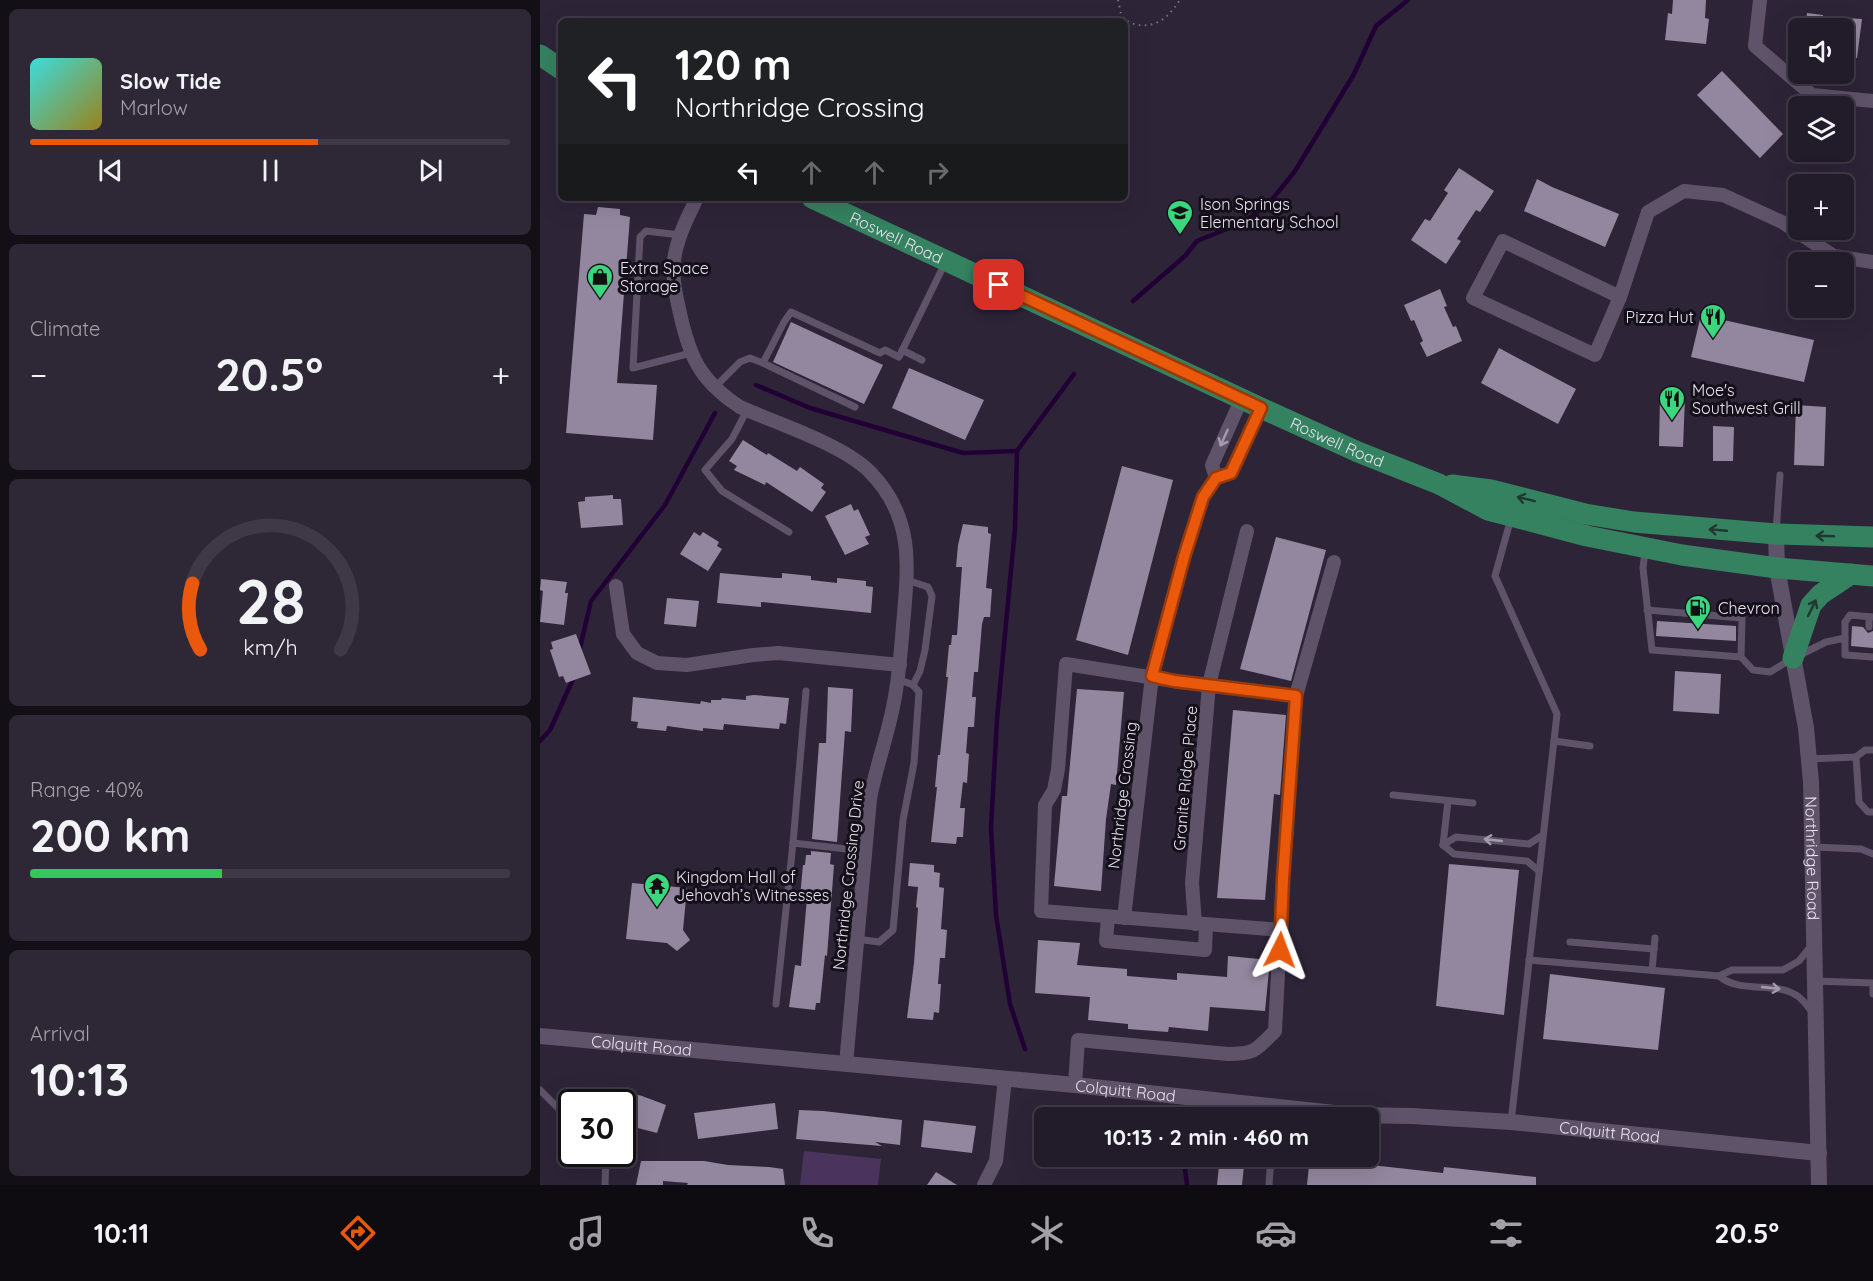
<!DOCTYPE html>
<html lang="en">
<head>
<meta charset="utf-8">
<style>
	body { margin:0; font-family:Quicksand,sans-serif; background:#2e2836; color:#f1f3f6; height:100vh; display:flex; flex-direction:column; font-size:22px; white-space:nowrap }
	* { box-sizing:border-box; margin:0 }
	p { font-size:20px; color:#a2a1a8 }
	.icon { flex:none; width:33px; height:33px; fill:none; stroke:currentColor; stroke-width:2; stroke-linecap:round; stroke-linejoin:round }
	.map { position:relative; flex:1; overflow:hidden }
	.panel { display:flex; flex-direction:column; gap:9px; padding:9px; background:#130f17; width:540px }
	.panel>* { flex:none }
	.hud { position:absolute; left:18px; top:18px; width:570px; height:183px; border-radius:9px; box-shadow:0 6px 24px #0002,0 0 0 2px #3f3947; background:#202124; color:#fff; overflow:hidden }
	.tools { position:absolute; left:1248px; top:18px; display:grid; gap:12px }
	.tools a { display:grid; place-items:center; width:66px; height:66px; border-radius:9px; background:#221b2a; box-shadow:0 6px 24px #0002,0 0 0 2px #3f3947; font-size:30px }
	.speed { position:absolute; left:18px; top:1089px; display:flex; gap:12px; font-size:30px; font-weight:700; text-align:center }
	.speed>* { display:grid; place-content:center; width:78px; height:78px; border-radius:50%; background:#221b2a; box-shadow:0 6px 24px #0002,0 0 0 2px #3f3947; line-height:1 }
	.speed .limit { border:3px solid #111; border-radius:9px; background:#fff; color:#111 }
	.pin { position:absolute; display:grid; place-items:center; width:51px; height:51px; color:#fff; margin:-26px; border-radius:12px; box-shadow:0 3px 9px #0006 }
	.me { position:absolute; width:66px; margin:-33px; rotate:3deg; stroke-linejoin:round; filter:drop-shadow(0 0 4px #0008) }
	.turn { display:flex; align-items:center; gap:21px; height:126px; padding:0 18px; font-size:27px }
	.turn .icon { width:78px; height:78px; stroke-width:2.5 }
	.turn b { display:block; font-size:42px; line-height:51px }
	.lanes { display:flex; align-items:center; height:57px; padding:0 18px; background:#0003; justify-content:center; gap:30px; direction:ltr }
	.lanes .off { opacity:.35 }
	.big { font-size:45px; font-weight:800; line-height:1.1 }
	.panel .tile { flex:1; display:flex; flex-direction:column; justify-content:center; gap:9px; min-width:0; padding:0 21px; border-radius:9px; background:#2e2836 }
	.panel .dial { align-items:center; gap:0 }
	.dial svg { height:156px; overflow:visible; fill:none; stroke:#3f3947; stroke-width:7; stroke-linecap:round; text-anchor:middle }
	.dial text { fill:#f1f3f6; stroke:none }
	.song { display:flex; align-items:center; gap:18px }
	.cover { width:72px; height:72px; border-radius:9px; background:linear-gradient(135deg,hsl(180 70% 55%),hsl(50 70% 35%)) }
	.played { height:6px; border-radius:3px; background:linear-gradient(90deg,#ea580c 60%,#3f3947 60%) }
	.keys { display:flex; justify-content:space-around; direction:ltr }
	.heat { display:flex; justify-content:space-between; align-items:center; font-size:33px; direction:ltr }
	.charge { height:9px; border-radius:4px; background:linear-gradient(90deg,#34c759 40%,#3f3947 0) }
	.trip { position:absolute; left:494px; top:1107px; width:345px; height:60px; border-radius:9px; background:#221b2a; box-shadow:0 6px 24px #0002,0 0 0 2px #3f3947; font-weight:800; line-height:60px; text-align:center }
	.dock { display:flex; height:96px; justify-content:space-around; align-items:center; background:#0e0b11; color:#a2a1a8 }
	.dock .icon { width:42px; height:42px }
	.dock .selected { color:#ea580c }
	.dock b { font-size:27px; color:#f1f3f6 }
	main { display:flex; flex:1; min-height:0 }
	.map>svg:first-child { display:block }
	.grass { fill:#4a335d }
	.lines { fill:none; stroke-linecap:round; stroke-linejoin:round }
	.stream { stroke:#200035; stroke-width:4.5 }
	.building { fill:#93879f }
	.path { stroke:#7b7284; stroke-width:2; stroke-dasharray:1.5 4.5; stroke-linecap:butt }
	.service { stroke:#5f536a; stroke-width:7 }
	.minor { stroke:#5f536a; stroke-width:14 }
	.tertiary { stroke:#5f536a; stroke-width:16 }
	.primary { stroke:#348260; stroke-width:21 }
	.oneway { stroke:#a49aad }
	.oneway2 { stroke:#1f3832 }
	.route-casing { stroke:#983908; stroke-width:15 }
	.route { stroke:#ea580c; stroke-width:10 }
	.labels { text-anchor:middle; stroke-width:6; stroke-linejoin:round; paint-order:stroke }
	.poi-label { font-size:16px; fill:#e8e2f0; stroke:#141019; text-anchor:start }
	.street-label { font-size:16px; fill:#e8e2f0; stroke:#141019 }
</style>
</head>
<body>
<main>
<section class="panel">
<div class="tile">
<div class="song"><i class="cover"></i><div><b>Slow Tide</b><p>Marlow</p></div></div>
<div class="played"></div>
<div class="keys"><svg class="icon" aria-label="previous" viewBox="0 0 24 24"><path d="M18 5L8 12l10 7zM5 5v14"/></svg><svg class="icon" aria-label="pause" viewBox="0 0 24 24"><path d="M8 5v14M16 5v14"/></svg><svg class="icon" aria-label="next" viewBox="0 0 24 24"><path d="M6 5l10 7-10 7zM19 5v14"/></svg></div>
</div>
<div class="tile"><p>Climate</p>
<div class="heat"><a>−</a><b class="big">20.5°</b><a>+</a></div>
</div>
<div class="tile dial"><svg viewBox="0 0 100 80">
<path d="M14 69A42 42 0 1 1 86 69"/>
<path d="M14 69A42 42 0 0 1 10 35" stroke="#ea580c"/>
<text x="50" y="56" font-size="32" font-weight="700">28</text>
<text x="50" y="72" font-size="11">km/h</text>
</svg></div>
<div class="tile"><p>Range · 40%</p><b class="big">200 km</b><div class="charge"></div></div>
<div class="tile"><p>Arrival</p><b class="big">10:13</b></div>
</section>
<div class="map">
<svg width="1333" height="1185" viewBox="0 0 1333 1185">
	<rect width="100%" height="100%" fill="#2e2438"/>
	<polygon class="grass" points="264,1151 341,1159 338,1185 260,1185"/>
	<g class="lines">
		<g class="stream">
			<polyline points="593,301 645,256 657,241 704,222 730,202 755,171 785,122 814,74 836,26 868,0"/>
			<polyline points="216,385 270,408 423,453 477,451"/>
			<polyline points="39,652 51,601 125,505 175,413"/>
			<polyline points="0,741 10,730 34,677"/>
			<polyline points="485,1049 470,1004 456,915 451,828 457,719 475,528 477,451 534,374"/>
			<polyline points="640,1156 645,1169 647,1185"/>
		</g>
	</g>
	<g class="building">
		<polygon points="1133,0 1166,0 1165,18 1169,19 1166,44 1125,40 1128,13 1132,14"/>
		<polygon points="1267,13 1283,15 1281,28 1265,28"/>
		<polygon points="1306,18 1322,19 1317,58 1304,57 1304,21"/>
		<polygon points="1182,71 1243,134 1220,158 1157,95"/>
		<polygon points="919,168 954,191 940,212 936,210 917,239 921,241 906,264 871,240 885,219 890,221 908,193 904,190"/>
		<polygon points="997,179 1012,187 1079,214 1065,247 984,211"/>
		<polygon points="58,207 80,209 80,215 90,217 77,383 117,385 113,440 26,433 44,214 56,215"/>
		<polygon points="900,289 907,306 904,307 913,327 916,326 922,341 887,357 880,343 883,341 874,320 871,321 864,305"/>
		<polygon points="1161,315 1274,340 1264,382 1151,357"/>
		<polygon points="251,322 343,365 324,404 233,362"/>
		<polygon points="959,348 1036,389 1018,424 941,383"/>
		<polygon points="369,368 444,400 425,440 352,408"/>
		<polygon points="1120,398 1145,398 1143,447 1119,446"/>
		<polygon points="1256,405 1286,407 1284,466 1254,465"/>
		<polygon points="1173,426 1194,427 1193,461 1173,461"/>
		<polygon points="203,440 227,455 228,453 257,471 260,467 284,484 281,488 286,492 272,512 226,482 225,485 194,470 197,466 189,461"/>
		<polygon points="582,466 633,480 588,655 536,640"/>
		<polygon points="73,495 73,499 81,499 83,525 41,528 38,502 45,501 45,497"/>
		<polygon points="311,504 314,511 318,509 330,535 325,537 329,544 305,555 285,516"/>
		<polygon points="423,524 448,527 448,533 451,534 446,588 452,589 450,617 444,617 442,624 438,672 434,672 432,697 436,697 434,727 428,727 426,753 429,754 427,783 423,782 420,808 425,808 423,837 417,837 416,844 391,842 397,787 395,787 398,755 400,755 408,677 406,677 409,645 411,645 412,635 417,635 422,567 416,567 418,545"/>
		<polygon points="154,532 160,536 163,532 179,542 177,546 182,549 168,571 140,554"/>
		<polygon points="736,537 786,550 751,681 700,669"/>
		<polygon points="180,573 235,578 242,578 242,573 271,576 271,580 297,583 297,578 326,581 326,586 333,587 331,613 221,602 221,607 177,603"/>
		<polygon points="1,579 27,582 25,593 28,593 24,625 0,622 3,591 0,590"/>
		<polygon points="127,598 159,601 156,627 124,624"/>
		<polygon points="1117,621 1196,626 1196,641 1116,636"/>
		<polygon points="1312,626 1323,627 1328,633 1333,631 1333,648 1311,646"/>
		<polygon points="36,634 51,674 26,683 23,676 19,677 10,650 13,649 11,642"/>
		<polygon points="1135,671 1181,674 1179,714 1133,711"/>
		<polygon points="288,687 313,689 311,732 305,731 297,842 272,839 279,743 286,743"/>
		<polygon points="537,689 584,692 576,785 571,784 566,819 561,891 514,886 522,796 527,796"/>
		<polygon points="214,695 249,698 246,724 240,723 239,729 184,724 183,730 163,728 163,731 127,726 126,731 97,728 98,722 91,721 93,697 160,704 161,701 171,703 171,700 181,700 182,698 206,700 206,696"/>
		<polygon points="693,710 746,715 740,795 734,794 725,900 677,898"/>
		<polygon points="271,851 291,853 290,864 294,865 287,956 285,955 280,1003 276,1003 275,1010 249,1007 255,965 261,966 267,898 260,897 263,865 265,865 266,855 271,855"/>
		<polygon points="370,863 394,865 394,872 400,873 399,887 404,888 401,929 407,930 405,958 400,958 398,984 401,984 399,1013 394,1012 393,1020 367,1018 374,963 378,908 376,907 378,887 368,886"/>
		<polygon points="909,864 979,870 964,1015 896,1006"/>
		<polygon points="92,883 147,888 143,930 150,940 137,951 127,943 86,939"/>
		<polygon points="498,940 540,943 537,965 587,969 587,976 637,980 637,973 687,977 688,956 730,960 725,1011 670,1007 668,1031 629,1027 628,1032 588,1029 588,1024 548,1020 550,997 495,993"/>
		<polygon points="1010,974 1125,988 1118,1050 1003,1039"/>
		<polygon points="76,1089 102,1096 126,1105 117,1133 82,1124 82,1102 71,1102"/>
		<polygon points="235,1103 238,1129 158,1139 154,1113"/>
		<polygon points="259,1110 283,1111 362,1120 360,1145 335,1142 342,1146 256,1139"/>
		<polygon points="384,1120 436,1126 432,1153 381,1147"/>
		<polygon points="680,1156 705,1156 702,1185 677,1185"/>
		<polygon points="770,1156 822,1161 822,1164 903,1173 904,1167 996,1177 996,1185 767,1185"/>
		<polygon points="101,1161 164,1161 188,1165 229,1167 243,1169 245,1185 147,1185 148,1183 123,1181 123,1185 96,1185"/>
		<polygon points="396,1172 417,1185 387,1185"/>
	</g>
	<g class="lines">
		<path class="path" d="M578,0C579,4 580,10 581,14C588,27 609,28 620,21C629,16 634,8 640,0"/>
		<g class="service">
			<polyline points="140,235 106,231 100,237 93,368 151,353"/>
			<polyline points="362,350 382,360"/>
			<polyline points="175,387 200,362 210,358 223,363"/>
			<polyline points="315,407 223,363 244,322 251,312 340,353 345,350 359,357 405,263"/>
			<polyline points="207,410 192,439 165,470 182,491 249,532"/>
			<polyline points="971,518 955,576 1017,714 971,1122"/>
			<polyline points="1236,532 1240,475"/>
			<polyline points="1105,551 1103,568 1112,650 1201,657 1213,670 1230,672 1250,660"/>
			<polyline points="367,580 388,587 392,596 385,650 380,671 373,685"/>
			<polyline points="1107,610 1202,618 1201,657"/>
			<polyline points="1329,627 1329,617"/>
			<polyline points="1305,638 1305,655 1333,657"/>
			<polyline points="1260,655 1286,642 1305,638 1305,622 1310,615 1333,617"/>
			<polyline points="266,691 253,843 325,851"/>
			<polyline points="1014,741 1050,746"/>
			<polyline points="1333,750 1325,750 1316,757 1319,802 1328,812 1333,812"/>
			<polyline points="1269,759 1316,757"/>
			<polyline points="853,795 933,803"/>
			<polyline points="903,845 916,837 989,844 1003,835"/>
			<polyline points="903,845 914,854 987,861 999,871"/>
			<polyline points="903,845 908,801"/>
			<polyline points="1273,847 1321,849 1333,854"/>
			<polyline points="317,939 339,942 353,930 363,820 374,763 379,692 373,685 358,679"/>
			<polyline points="1030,942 1114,949"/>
			<polyline points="989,960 1179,976 1192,970 1243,970 1259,961 1271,946"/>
			<polyline points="1112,970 1115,938"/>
			<path d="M1179,976C1200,994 1233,981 1256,995C1263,999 1268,1007 1273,1013"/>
			<polyline points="1275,981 1333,983 1333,994"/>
			<polyline points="236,1004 253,843"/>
			<polyline points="0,1090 32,1122"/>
			<polyline points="63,1154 66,1156 65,1185"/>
			<polyline points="729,1185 731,1156"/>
		</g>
		<g class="minor">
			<polyline points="1220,0 1215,46 1272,95 1333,101"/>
			<path d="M157,198C148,216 139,234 135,254C131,272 135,291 139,309C149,356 159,380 200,407C238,424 302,444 330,472C375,518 368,567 363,625C361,651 359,677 354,702C348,735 336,766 330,799L306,1064"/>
			<polyline points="1080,297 963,241 933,298 1055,355 1080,297 1108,212 1144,191 1183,195 1242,222 1294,256 1333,262"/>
			<polyline points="676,478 672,465 702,398"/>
			<polyline points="76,586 83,634 97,653 117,663 147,665 213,655 238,653 360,665"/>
			<polyline points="756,696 794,562"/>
			<polyline points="568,917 566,941 665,950 666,925"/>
			<polyline points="584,918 612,676 644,557 663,497 676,478 691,473 721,408"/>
			<polyline points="655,924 652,883 669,685 707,531"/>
			<path d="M535,1085L538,1040L688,1054C715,1054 716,1050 735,1031L743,879L756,696L634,681L526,664L518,769L514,790L505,805L501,911L741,930"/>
			<polyline points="444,1185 456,1161 465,1079"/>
		</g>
		<g class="tertiary">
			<path id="s1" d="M1236,534L1237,568L1266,728L1271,782L1279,1185"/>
			<path id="s2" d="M0,1036L535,1085L813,1115L872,1116L971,1122L1279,1153"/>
		</g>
		<g class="primary">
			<polyline points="0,55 21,69"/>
			<path id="s3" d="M272,198L721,408L818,452L899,484L948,510L1047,536L1142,555L1237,568L1333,576"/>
			<polyline points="912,485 951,490 1045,514 1094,522 1236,534 1333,537"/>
			<polyline points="1253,658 1271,605 1281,594 1311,574"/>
		</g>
	</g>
	<defs><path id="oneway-shaft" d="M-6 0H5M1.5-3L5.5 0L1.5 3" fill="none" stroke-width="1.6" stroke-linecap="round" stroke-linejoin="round" transform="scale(1.5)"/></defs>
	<g class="oneway">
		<use href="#oneway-shaft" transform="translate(684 438) rotate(114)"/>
		<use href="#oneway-shaft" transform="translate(953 840) rotate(-174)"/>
		<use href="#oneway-shaft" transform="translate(1231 988) rotate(6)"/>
	</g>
	<g class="oneway2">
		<use href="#oneway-shaft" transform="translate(986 499) rotate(-166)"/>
		<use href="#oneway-shaft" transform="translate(1178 530) rotate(-175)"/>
		<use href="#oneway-shaft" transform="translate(1285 536) rotate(-178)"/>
		<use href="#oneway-shaft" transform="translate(1272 608) rotate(-64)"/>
	</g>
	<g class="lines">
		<defs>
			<polyline id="route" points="459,285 721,408 691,473 676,478 663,497 644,557 612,676 634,681 756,696 743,879 740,950"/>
		</defs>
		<use href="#route" class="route-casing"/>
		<use href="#route" class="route"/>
	</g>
	<defs>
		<symbol id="school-pin" viewBox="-11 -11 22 30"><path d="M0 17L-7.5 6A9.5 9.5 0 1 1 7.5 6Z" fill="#3ad77f" stroke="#141019"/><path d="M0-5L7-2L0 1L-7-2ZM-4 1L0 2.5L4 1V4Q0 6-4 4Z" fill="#111"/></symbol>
		<symbol id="shop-pin" viewBox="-11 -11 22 30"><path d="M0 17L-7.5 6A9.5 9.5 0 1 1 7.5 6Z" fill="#3ad77f" stroke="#141019"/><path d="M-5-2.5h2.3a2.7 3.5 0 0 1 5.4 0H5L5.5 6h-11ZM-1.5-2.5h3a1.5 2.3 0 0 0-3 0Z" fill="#111"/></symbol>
		<symbol id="restaurant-pin" viewBox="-11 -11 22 30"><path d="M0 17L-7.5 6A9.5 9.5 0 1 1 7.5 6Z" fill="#3ad77f" stroke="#141019"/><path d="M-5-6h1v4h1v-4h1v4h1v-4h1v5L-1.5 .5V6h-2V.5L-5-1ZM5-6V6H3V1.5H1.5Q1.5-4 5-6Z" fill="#111"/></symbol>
		<symbol id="fuel-pin" viewBox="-11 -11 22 30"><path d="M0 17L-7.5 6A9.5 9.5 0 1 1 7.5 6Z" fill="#3ad77f" stroke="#141019"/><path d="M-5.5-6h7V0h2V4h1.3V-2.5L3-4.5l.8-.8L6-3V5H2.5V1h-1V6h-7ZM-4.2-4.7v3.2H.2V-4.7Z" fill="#111"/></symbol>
		<symbol id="temple-pin" viewBox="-11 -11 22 30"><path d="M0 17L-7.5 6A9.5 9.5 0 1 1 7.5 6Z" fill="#3ad77f" stroke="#141019"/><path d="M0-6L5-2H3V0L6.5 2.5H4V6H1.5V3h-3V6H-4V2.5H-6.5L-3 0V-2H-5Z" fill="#111"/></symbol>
	</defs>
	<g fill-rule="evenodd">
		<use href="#school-pin" x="625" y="198" width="30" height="40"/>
		<use href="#shop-pin" x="45" y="262" width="30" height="40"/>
		<use href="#restaurant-pin" x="1158" y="302" width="30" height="40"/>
		<use href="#restaurant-pin" x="1117" y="384" width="30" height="40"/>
		<use href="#fuel-pin" x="1143" y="593" width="30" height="40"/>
		<use href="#temple-pin" x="102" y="871" width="30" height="40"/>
	</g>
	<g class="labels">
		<g class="poi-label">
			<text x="660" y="210">Ison Springs<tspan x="660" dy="18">Elementary School</tspan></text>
			<text x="80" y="274">Extra Space<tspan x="80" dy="18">Storage</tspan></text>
			<text x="1154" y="323" text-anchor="end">Pizza Hut</text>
			<text x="1152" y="396">Moe's<tspan x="1152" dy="18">Southwest Grill</tspan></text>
			<text x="1178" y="614">Chevron</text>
			<text x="136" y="883">Kingdom Hall of<tspan x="136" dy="18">Jehovah’s Witnesses</tspan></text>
		</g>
		<g class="street-label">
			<text dy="6" stroke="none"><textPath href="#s3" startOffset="93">Roswell Road</textPath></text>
			<text dy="6" stroke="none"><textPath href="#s3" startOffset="579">Roswell Road</textPath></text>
			<text transform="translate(645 778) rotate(-85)" y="6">Granite Ridge Place</text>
			<text transform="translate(582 795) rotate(-83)" y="6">Northridge Crossing</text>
			<text dy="6" stroke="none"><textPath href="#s1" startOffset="327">Northridge Road</textPath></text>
			<text transform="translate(308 875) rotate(-84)" y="6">Northridge Crossing Drive</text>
			<text dy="6" stroke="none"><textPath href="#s2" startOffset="102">Colquitt Road</textPath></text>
			<text dy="6" stroke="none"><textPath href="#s2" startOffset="588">Colquitt Road</textPath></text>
			<text dy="6" stroke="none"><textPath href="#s2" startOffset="1074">Colquitt Road</textPath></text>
		</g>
	</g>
</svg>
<div class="tools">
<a><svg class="icon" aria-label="sound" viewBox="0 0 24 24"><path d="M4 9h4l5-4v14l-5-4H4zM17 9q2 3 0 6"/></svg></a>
<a><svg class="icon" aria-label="layers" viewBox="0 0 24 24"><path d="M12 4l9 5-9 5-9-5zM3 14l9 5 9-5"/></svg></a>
<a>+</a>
<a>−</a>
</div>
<div class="speed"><div class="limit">30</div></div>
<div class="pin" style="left:459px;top:285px;background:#d93025"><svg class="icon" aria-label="arrive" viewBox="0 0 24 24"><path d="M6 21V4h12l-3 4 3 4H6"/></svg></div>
<svg class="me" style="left:740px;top:950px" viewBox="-20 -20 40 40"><path d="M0-17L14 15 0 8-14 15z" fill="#ea580c" stroke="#fff" stroke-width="4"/></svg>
<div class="trip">10:13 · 2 min · 460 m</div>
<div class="hud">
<div class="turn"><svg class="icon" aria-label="left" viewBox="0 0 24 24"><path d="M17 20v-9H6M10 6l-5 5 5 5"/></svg><div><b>120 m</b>Northridge Crossing</div></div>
<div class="lanes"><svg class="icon" aria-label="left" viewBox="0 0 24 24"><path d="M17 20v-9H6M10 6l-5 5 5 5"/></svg><svg class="icon off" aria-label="ahead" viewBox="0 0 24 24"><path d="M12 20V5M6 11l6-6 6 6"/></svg><svg class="icon off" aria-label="ahead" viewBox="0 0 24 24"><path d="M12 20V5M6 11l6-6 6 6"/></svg><svg class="icon off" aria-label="right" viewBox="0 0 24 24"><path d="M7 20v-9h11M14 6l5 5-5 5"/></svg></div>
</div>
</div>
</main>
<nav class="dock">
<b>10:11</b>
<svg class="icon selected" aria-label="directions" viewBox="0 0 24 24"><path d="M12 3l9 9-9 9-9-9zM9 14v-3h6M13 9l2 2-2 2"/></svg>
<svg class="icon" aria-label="music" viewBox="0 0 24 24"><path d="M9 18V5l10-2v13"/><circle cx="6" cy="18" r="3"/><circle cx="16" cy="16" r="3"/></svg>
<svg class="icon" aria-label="phone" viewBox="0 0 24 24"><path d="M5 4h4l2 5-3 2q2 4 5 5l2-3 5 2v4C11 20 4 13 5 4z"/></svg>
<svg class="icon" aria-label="climate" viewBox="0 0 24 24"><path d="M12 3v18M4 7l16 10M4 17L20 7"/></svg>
<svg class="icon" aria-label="car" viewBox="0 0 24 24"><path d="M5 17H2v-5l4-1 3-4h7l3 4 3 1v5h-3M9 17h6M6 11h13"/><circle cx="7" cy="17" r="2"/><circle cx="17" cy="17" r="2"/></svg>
<svg class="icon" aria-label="filters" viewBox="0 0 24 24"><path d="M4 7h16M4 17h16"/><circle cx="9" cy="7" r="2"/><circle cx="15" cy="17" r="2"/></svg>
<b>20.5°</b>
</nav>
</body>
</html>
